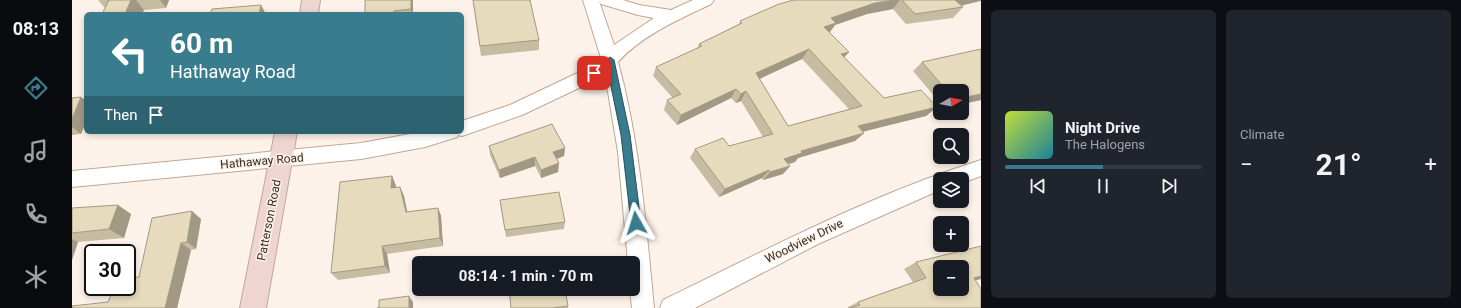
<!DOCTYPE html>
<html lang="en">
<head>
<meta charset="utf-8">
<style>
	body { margin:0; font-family:Roboto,sans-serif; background:#20242c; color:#f1f3f6; height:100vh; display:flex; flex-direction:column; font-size:15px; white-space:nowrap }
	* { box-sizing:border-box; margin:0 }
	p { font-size:13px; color:#9ea1a6 }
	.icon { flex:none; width:22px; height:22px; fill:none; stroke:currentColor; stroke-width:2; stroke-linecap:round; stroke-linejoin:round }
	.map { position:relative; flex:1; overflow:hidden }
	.drawer { display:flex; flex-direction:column; gap:10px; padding:10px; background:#0d0f14; width:480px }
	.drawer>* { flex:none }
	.hud { position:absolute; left:12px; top:12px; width:380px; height:122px; border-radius:6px; box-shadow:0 2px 6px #0003; background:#397c8d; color:#fff; overflow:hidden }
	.needle { width:26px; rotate:80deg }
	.fabs { position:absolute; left:861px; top:84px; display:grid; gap:8px }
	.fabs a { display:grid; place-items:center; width:36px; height:36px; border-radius:6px; background:#171b24; box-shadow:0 2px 6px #0003; font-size:20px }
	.speed { position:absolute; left:12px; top:244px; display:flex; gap:8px; font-size:20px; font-weight:700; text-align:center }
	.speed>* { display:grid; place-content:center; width:52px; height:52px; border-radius:50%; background:#171b24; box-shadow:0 2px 6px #0003; line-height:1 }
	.speed .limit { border:2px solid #111; border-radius:6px; background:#fff; color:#111 }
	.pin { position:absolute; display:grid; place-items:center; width:34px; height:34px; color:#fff; margin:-17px; border-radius:8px; box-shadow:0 2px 6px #0006 }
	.me { position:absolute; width:44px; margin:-22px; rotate:354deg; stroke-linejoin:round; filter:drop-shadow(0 0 3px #0008) }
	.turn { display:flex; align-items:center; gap:14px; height:84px; padding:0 20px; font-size:18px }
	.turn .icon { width:52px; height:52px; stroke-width:2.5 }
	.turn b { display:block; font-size:28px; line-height:34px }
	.then { display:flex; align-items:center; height:38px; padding:0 20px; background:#0003; gap:8px; font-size:15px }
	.big { font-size:30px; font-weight:700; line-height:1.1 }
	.drawer .widget { flex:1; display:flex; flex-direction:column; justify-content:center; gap:6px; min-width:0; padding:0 14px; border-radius:6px; background:#20242c }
	.song { display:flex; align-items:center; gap:12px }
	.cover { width:48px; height:48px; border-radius:6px; background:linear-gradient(135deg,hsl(70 70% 55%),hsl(190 70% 35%)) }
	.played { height:4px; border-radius:2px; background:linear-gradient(90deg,#397c8d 50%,#363941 50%) }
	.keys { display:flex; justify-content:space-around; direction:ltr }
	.heat { display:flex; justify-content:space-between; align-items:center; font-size:22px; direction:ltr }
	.drawer .tiles { flex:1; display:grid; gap:10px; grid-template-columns:repeat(2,1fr) }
	.trip { position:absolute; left:340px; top:256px; width:228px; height:40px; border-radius:6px; background:#171b24; box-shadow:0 2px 6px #0003; font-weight:700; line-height:40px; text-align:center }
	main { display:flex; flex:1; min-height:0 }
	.dock { display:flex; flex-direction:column; width:72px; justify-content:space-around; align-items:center; background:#090b0e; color:#9ea1a6 }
	.dock .icon { width:28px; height:28px }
	.dock .active { color:#397c8d }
	.dock b { font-size:18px; color:#f1f3f6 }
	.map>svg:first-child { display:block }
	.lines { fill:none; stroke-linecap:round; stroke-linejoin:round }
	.minor-casing { stroke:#c2a792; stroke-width:2 }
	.secondary-casing { stroke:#c2a792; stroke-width:2 }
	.minor { fill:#fff; fill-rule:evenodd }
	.secondary { fill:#eed5d1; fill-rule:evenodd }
	.wall { fill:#c6bca2; fill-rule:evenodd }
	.shaded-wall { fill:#a19984 }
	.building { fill:#e6dbbc; stroke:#a19984; fill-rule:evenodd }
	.route { fill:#397c8d; stroke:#25515c }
	.labels { text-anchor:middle; stroke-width:3; stroke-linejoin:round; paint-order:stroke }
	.street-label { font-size:12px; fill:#362c23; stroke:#fdf2e9 }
</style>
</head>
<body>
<main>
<nav class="dock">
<b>08:13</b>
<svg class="icon active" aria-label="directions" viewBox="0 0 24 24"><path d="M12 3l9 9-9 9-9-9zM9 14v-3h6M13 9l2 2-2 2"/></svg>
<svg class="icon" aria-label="music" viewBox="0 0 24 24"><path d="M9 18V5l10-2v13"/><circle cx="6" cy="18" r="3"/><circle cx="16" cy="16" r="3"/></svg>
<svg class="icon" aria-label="phone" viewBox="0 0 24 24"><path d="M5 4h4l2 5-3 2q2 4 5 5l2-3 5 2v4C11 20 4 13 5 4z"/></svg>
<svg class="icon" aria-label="climate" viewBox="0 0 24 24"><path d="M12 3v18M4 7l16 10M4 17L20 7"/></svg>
</nav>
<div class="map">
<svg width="909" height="308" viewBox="0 0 909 308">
	<rect width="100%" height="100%" fill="#fdf2e9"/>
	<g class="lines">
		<defs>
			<g id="minor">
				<path d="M511,0H551L567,5L599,10L621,0H642L639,4C608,19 570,35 546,62C568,142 574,226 582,308H560L558,289H561V263H556L546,152L533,74L528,78L450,115L390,136L386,135L385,137L353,147L289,159L0,187V171L289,143L349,132H390V121L438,105L516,68L529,58ZM527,1L529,4L566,15L582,18L542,45Z"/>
				<path d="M909,160V176L890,183V179H868V190L746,244L623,308H588L591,300C696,249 798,195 909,160Z"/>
			</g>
			<g id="secondary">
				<polygon points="230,0 248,0 246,14 228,14"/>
				<polygon points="203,132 225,132 194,308 168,308"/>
			</g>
		</defs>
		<use href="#minor" class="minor-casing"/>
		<use href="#secondary" class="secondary-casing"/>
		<use href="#minor" class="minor"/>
		<use href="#secondary" class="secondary"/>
	</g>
	<g class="wall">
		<polygon points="26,0 97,0 94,8 72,10 33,8"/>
		<polygon points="341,0 341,14 293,14"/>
		<polygon points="401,0 467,40 467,50 409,56"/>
		<path d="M722,0H909L889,6L891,7L881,18L834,24L821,9L795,14L763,25L758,32L772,57L812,98L865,107L854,116L791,131L792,133L783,141L726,158L723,162L716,164L718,166L711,174L691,180L690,178L647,197L618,158L623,149L657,146L691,137L669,101L664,103L659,98L605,125L592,110L595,100L601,98L581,76L584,67L625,48L627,44L667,24L668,21ZM730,59L777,109L716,126L687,79Z"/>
		<polygon points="850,62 909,100 890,104 890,91 868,91 868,103 841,71"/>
		<polygon points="9,97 14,101 14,121 9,134 0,135 0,98"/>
		<polygon points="417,146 493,148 492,156 485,159 487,163 486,172 469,178 463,166 428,178 418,155"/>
		<polygon points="320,176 324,186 324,188 328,187 332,196 335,212 366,208 369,216 371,246 315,254 318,273 266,280 259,273"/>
		<polygon points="428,200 493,222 492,229 434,237"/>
		<polygon points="0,208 59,214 52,238 6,242 0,260"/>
		<polygon points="129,219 124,249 119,250 105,308 0,308 36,302 55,293 67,277"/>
		<polygon points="844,262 903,280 909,308 776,308 776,307 786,302 841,282 832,269"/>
		<polygon points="496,306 496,308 439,308"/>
	</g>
	<g class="shaded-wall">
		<polygon points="59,0 64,0 72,10 70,14 53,14"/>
		<polygon points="88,0 97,0 94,8"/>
		<polygon points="339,0 341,0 341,14 340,14 339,9"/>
		<polygon points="823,0 828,0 821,9 795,14 763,25 757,33 746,37 759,18 803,3"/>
		<polygon points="882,0 909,0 909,1 873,9"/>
		<polygon points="189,5 194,14 187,14"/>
		<polygon points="737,49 730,59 679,83 684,73"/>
		<polygon points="777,52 769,61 769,54"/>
		<polygon points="664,89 659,98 605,125 609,115"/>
		<polygon points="674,91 669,101 664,103 669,94"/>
		<polygon points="909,94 909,100 890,104 890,98"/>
		<polygon points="9,97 14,101 14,121 9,134 0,127 0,119"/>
		<polygon points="865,107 854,116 778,135 786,126"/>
		<polygon points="792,133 783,141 726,158 723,162 706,167 712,159 729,151"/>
		<polygon points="493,148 492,156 481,160 481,152"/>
		<polygon points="463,157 463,166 428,178 427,170"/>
		<polygon points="487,163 486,172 469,178 469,170"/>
		<polygon points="718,166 711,174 691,180 698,172"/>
		<polygon points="697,170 690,178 647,197 653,189"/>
		<polygon points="320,176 324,186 323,197 319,188"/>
		<polygon points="328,187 332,196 337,220 334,212"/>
		<polygon points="46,205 59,214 52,238 37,229"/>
		<polygon points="366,208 369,216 371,246 368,238"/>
		<polygon points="120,211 129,219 124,249 115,242"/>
		<polygon points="0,239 6,242 0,260"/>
		<polygon points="109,243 119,250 105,308 93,308"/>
		<polygon points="310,246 315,254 318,273 313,266"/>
		<polygon points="909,276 909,279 890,284 902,278"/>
		<polygon points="337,296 341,302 341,308 337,308"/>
	</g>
	<g class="building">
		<polygon points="37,0 59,0 53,14 30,14"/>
		<polygon points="293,0 339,0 339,9 322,11 322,14 293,14"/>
		<polygon points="401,0 458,0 467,40 408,46"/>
		<path d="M722,0H823L803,3L759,18L764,23L752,27L777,52L769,54L812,98L849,90L865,107L786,126L792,133L729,151L730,153L712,159L718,166L698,172L697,170L653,189L623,149L651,138L657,146L701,134L674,91L669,94L664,89L609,115L595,100L609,94L584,67L630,46L627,44L670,23L668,21L707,4ZM737,49L790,106L716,126L684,73Z"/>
		<polygon points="830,0 883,0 891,7 843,14"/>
		<polygon points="189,5 187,14 138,14 140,9"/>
		<polygon points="909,49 909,94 890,98 890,91 875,91 850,62"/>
		<polygon points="9,97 0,119 0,98"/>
		<polygon points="480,124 493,148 481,152 487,163 469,170 463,157 427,170 417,146"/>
		<polygon points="320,176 319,188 328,187 334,212 366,208 368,238 310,246 313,266 259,273 268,182"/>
		<polygon points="487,192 493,222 433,230 428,200"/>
		<polygon points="46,205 37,229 0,233 0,208"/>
		<polygon points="120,211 115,242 109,243 93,308 0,308 0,306 36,302 39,295 55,293 59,278 67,277 80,218"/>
		<path d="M909,246V276L902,278L909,289V308H778L788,305L786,302L854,278L844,262ZM868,267H890V289H868Z"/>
		<polygon points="478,259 479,263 448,263"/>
		<polygon points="437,289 493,289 496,306 480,308 439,308"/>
		<polygon points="337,296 337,308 305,308 307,308 307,300"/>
	</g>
	<polygon class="route" points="538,57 542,60 558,135 569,223 567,226 564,227 560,226 559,223 549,135 535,67 525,75 519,75 518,73"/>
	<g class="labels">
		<g class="street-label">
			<text transform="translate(190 161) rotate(-5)" y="4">Hathaway Road</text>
			<text transform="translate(197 220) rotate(-79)" y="4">Patterson Road</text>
			<text transform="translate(732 241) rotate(-26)" y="4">Woodview Drive</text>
		</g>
	</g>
</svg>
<div class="fabs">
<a><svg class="needle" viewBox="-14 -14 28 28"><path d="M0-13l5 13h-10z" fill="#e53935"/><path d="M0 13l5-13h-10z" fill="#9ea1a6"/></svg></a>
<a><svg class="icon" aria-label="search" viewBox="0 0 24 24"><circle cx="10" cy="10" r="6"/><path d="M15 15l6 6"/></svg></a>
<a><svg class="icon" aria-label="layers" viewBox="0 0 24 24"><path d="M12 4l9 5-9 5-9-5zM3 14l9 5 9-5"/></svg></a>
<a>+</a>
<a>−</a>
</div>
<div class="speed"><div class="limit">30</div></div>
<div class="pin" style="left:522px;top:73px;background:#d93025"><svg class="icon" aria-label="arrive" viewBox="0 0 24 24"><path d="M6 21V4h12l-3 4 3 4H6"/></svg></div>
<svg class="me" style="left:564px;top:223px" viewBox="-20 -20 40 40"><path d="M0-17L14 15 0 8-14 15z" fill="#397c8d" stroke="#fff" stroke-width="4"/></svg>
<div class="trip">08:14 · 1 min · 70 m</div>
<div class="hud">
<div class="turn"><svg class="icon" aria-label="left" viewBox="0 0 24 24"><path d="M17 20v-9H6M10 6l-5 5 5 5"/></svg><div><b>60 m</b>Hathaway Road</div></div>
<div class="then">Then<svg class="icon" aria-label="arrive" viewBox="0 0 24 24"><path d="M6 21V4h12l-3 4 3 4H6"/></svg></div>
</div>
</div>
<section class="drawer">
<div class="tiles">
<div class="widget">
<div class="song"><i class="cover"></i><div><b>Night Drive</b><p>The Halogens</p></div></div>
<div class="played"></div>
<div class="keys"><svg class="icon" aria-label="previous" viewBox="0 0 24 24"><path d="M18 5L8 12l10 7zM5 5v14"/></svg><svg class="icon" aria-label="pause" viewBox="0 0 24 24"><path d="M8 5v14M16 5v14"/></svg><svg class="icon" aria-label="next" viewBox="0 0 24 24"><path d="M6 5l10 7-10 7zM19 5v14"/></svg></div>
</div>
<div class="widget"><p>Climate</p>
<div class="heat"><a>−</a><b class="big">21°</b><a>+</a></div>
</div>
</div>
</section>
</main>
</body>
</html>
